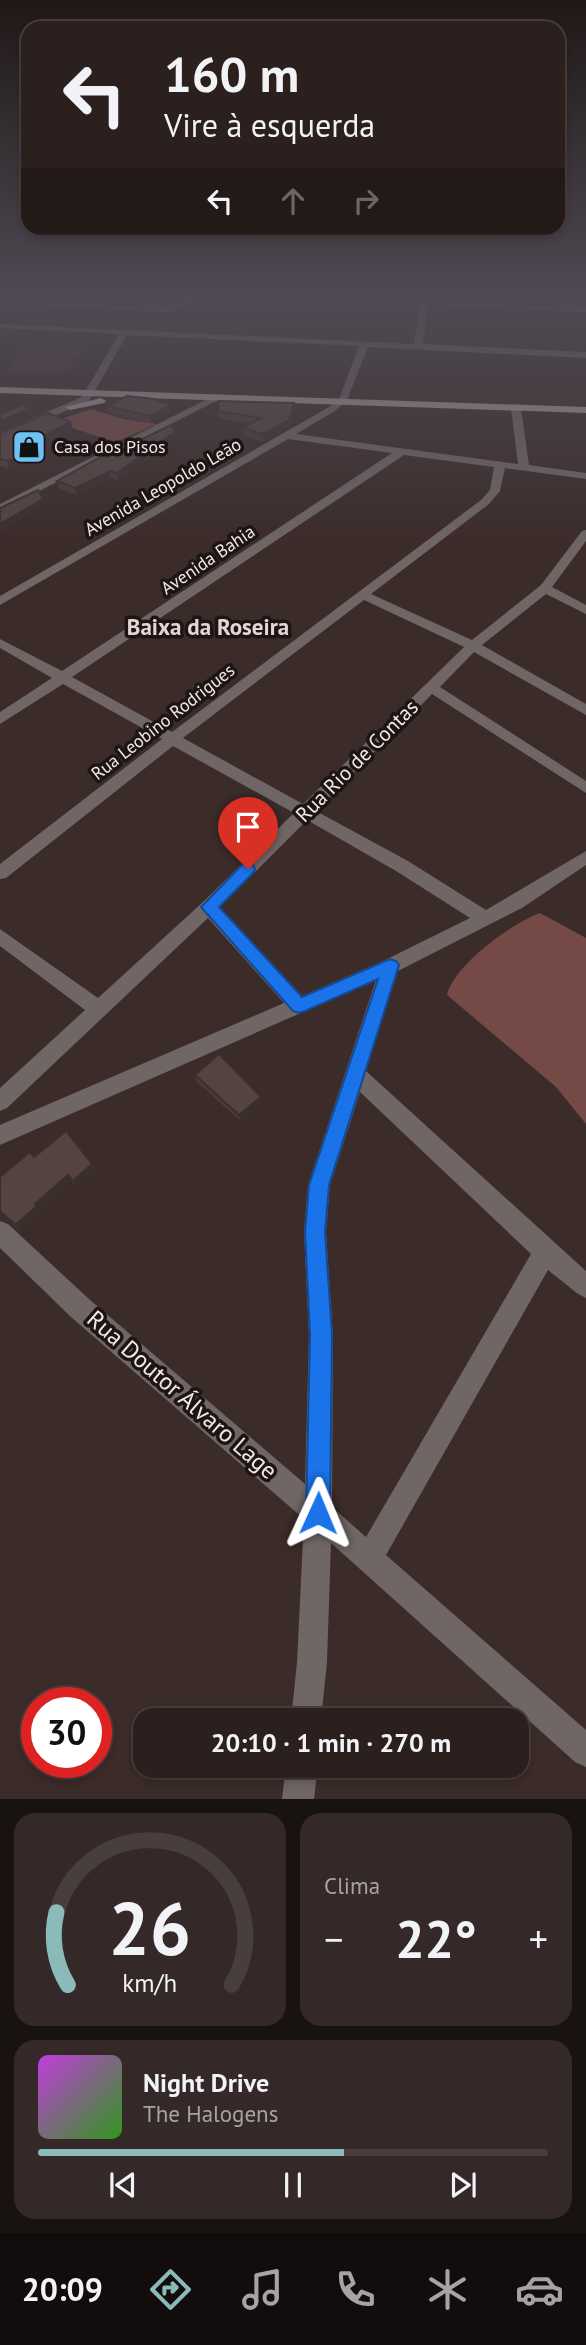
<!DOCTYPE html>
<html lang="pt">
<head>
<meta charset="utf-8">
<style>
	body { margin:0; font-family:"PT Sans",sans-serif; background:#342828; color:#f1f3f6; height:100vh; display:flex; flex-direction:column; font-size:26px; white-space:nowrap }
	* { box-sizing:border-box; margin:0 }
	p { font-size:23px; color:#a6a3a4 }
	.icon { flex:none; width:38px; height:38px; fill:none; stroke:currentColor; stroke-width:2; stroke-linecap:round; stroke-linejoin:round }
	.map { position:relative; height:1799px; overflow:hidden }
	.details { display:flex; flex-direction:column; gap:14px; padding:14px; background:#181211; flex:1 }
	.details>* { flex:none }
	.guide { position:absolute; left:21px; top:21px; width:544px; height:214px; border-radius:21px; box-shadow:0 4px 10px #0003,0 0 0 2px #483e3d; background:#2c201f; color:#f1f3f6; overflow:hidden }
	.speed { position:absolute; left:21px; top:1687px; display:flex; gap:14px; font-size:35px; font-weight:700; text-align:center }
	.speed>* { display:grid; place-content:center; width:91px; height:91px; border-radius:50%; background:#2c201f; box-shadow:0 4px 10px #0003,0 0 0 2px #483e3d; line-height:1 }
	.speed .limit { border:10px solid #d22; background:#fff; color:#111 }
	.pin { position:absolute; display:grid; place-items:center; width:60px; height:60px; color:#fff; margin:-72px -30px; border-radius:50% 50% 50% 0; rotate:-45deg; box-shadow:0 0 7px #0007 }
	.pin .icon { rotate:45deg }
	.me { position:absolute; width:77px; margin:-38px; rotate:1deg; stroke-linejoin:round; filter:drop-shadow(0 0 5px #0008) }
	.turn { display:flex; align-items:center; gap:24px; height:147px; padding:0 28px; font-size:32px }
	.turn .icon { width:91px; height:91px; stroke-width:2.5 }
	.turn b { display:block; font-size:49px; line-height:60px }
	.lanes { display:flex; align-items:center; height:66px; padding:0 28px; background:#0003; justify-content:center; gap:35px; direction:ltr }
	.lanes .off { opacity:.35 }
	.big { font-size:52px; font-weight:800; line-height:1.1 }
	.details .widget { flex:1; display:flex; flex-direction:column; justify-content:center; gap:10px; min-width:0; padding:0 24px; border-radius:21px; background:#342828 }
	.details .dial { align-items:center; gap:0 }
	.dial svg { height:182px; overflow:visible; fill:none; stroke:#483e3d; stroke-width:7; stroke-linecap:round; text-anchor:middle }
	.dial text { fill:#f1f3f6; stroke:none }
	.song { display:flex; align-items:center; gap:21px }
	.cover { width:84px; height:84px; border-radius:10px; background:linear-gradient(135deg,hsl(290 70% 55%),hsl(110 70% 35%)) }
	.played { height:7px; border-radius:4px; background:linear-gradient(90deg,#8bbbb9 60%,#483e3d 60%) }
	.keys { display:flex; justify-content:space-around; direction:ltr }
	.heat { display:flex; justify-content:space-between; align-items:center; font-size:38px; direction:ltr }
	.details .tiles { flex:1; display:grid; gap:14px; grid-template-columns:1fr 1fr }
	.widget:last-child { grid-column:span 2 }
	.trip { position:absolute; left:133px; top:1708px; width:396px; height:70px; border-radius:21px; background:#2c201f; box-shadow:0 4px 10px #0003,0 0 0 2px #483e3d; font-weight:800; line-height:70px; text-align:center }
	.menu { display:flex; height:112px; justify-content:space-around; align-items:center; background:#120d0c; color:#a6a3a4 }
	.menu .icon { width:49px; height:49px }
	.menu .on { color:#8bbbb9 }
	.menu b { font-size:32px; color:#f1f3f6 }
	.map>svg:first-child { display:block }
	.built { fill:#493331 }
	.green { fill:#754945 }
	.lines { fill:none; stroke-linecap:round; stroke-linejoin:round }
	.minor { fill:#6f6665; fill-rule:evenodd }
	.major { fill:#ad9c9a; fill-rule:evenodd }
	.wall { fill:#483a38 }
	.shaded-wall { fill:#3b2f2e }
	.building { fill:#544341; stroke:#3b2f2e; stroke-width:2 }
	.route { fill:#1a73e8; stroke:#114b97; stroke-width:2 }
	.labels { text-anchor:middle; stroke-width:7; stroke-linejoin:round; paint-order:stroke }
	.far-poi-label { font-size:18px; fill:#f2e7e5; stroke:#1d1515; text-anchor:start }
	.far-street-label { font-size:18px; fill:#f2e7e5; stroke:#1d1515 }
	.street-label { font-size:21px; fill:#f2e7e5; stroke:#1d1515 }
	.far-district-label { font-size:23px; font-weight:bold; fill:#e9d4d1; stroke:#1d1515 }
	.near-street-label { font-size:24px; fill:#f2e7e5; stroke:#1d1515 }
</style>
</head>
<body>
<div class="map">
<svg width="586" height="1799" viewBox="0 0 586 1799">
	<rect width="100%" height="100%" fill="#3b2b29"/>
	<polygon class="built" points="34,337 89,341 63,375 6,371"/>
	<g class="green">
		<polygon points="91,409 124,419 157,424 116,442 53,422"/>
		<path d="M540,913L586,938V1124L556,1087L447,995C454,965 512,923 540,913Z"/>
	</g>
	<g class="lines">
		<g class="minor">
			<polygon points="185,300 197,300 166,312 27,305 23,303 27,301 165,308"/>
			<path d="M370,300L586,308V312L428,305L423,344L586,352V358L368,347L347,400L335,411L296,434L518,464L511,408L516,405L521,408L529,465L586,473V479L505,468L500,491L489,504L371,594L472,640L541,585L582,531L586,530V541L552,587L586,605V614L546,594L482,645L586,704V715L474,652L440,687L586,781V793L432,694L316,811L408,861L486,910L586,851V865L522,908L398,971L366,1071L586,1271V1298L578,1294L548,1270L386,1555L586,1730V1767L575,1762L331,1543L327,1662L321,1720H291L297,1662L304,1519L71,1317L0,1248V1221L8,1224L89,1299L305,1484L309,1335L304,1232L308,1185L376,980L0,1145V1125L284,1003L208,918L7,1108L0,1111V1088L85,1010L0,946V929L98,998L203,902L294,813L173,746L6,878L0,879V864L162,739L63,684L0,724V712L52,678L0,648V639L62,671L392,453L288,439L0,605V596L329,407L340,397L359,346L127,335L89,401L0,439V432L82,397L119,334L0,328V324L414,344L420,305ZM404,455L494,467L490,490L481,500L172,732L72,677ZM364,600L464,647L303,804L183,738ZM307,820L396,871L470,918L383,961L302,996L220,907ZM360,1092L531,1254L366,1537L332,1507L333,1335L326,1232L330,1185Z"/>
			<polygon points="217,394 222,397 220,399 0,511 0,504"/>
			<polygon points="286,1766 318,1766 314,1799 282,1799"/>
		</g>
		<g class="major">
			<polygon points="0,387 586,407 586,413 0,393"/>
			<polygon points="101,398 106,401 104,403 70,410 65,407"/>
		</g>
	</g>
	<g class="wall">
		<polygon points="171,405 171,412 151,423 109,413 108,406"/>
		<polygon points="294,410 289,427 263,442 243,435 243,428 251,424 218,418 218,411"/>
		<polygon points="73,429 49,442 50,449 17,467 9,469 0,466 0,433"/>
		<polygon points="175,432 176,439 118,480 111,478 76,495 59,488 57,481 106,457"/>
		<polygon points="195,1075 261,1097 262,1104 240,1121 196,1081"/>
		<polygon points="34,1157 95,1170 76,1186 71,1181 39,1209 40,1212 19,1231 0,1212 0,1177"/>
	</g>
	<g class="shaded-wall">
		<polygon points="294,403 294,410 289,427 263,442 263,434"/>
		<polygon points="171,405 171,412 151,423 150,416"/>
		<polygon points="31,408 33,415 0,429 0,421"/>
		<polygon points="71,422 73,429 49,442 50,449 17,467 9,469 7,461 40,438"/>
		<polygon points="175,432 176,439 118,480 117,473"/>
		<polygon points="110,471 111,478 76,495 75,488"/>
		<polygon points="43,499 44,506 0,533 0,524"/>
		<polygon points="261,1097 262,1104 240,1121 239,1115"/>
		<polygon points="92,1164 95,1170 76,1186 73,1181"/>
		<polygon points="68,1175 71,1181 39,1209 40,1212 19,1231 15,1225 35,1204"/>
	</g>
	<g class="building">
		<polygon points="127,396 154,399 171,405 150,416 108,406"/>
		<polygon points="219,401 294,403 289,420 263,434 243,428 261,418 218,411"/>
		<polygon points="23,405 31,408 0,421 0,414"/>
		<polygon points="48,413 71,422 40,438 49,441 15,459 7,461 0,459 0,433"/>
		<polygon points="171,425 175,432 117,473 110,471 75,488 57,481 102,456 106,457"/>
		<polygon points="38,490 43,499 0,524 0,508"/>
		<polygon points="219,1054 261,1097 239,1115 195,1075"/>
		<polygon points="66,1131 92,1164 73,1181 68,1175 35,1204 37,1206 15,1225 0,1211 0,1177 30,1152 34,1157"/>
	</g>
	<linearGradient id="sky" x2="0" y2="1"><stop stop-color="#201817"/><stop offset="0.54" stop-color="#4f4a54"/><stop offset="1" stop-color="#4f4a54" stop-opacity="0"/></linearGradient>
	<rect width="586" height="552" fill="url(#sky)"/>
	<polygon class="route" points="248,863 253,865 255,869 253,873 219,907 302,997 390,959 396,961 399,965 329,1185 325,1232 332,1335 330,1513 327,1522 318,1526 309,1522 306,1513 310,1335 305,1232 309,1185 378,979 305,1011 299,1013 293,1011 201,907 242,865"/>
	<defs>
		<symbol id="shop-square" viewBox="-11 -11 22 22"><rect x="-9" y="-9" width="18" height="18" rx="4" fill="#6dc2f3" stroke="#1d1515"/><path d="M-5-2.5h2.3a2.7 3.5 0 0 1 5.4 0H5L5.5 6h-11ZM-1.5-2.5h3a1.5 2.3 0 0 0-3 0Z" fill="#111"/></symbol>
	</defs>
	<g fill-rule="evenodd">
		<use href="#shop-square" x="10" y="428" width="38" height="38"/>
	</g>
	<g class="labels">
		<g class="far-poi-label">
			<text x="54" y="453">Casa dos Pisos</text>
		</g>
		<g class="far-street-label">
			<text transform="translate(163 487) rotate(-30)" y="6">Avenida Leopoldo Leão</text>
			<text transform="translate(208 560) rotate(-34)" y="6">Avenida Bahia</text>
			<text transform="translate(163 722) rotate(-38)" y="6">Rua Leobino Rodrigues</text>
		</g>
		<g class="street-label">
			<text transform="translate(357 761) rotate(-45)" y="7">Rua Rio de Contas</text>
		</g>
		<g class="far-district-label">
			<text x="208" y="635">Baixa da Roseira</text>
		</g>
		<g class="near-street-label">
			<text transform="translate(182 1395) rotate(41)" y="8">Rua Doutor Álvaro Lage</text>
		</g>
	</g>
</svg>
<div class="speed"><div class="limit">30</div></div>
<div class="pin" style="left:248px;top:869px;background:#d93025"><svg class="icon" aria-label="arrive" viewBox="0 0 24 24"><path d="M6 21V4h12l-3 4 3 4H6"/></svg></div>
<svg class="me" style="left:318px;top:1513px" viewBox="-20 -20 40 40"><path d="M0-17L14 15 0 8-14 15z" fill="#1a73e8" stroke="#fff" stroke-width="4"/></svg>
<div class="trip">20:10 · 1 min · 270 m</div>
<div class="guide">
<div class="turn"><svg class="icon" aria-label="left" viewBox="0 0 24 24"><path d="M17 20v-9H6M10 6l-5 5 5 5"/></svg><div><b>160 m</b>Vire à esquerda</div></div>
<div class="lanes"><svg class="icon" aria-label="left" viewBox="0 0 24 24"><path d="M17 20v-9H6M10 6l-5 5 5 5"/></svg><svg class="icon off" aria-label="ahead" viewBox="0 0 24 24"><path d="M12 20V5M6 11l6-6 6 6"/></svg><svg class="icon off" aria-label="right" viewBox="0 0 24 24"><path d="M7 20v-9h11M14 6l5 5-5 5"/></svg></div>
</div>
</div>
<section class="details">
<div class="tiles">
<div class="widget dial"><svg viewBox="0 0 100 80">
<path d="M14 69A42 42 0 1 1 86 69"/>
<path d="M14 69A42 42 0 0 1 9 37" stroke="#8bbbb9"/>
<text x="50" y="56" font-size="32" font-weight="700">26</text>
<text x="50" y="72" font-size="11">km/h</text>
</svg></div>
<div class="widget"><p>Clima</p>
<div class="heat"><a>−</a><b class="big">22°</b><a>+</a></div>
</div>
<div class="widget">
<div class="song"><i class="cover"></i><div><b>Night Drive</b><p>The Halogens</p></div></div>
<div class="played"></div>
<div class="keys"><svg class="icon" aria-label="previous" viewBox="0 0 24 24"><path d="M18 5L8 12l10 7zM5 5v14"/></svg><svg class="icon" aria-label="pause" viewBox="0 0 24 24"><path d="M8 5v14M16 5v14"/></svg><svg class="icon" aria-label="next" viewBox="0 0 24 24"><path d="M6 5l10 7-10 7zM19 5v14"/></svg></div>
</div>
</div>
</section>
<nav class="menu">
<b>20:09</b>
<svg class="icon on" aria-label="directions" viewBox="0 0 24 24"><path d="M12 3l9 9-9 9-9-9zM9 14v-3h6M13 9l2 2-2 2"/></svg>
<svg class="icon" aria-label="music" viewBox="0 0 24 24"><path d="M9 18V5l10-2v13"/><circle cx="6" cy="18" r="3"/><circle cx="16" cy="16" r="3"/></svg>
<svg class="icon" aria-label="phone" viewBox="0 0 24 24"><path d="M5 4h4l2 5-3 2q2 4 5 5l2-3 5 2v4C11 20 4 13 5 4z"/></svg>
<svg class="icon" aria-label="climate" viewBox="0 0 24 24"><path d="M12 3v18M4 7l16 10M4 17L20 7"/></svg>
<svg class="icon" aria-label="car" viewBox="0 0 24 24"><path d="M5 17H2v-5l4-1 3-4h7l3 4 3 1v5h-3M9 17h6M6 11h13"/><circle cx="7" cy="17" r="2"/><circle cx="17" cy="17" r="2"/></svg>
</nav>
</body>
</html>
